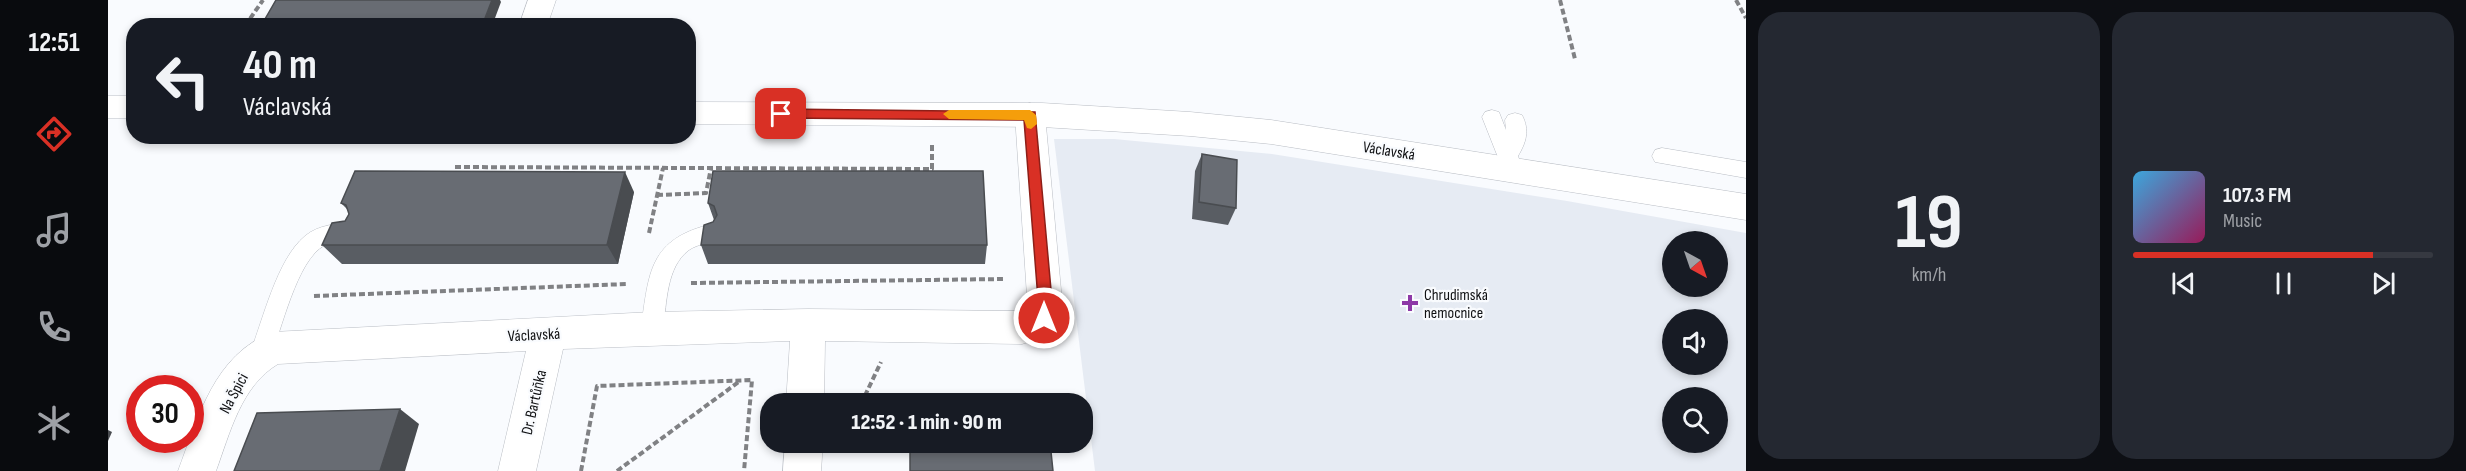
<!DOCTYPE html>
<html lang="en">
<head>
<meta charset="utf-8">
<style>
	body { margin:0; font-family:"Sofia Sans Condensed",sans-serif; background:#242831; color:#f1f3f6; height:100vh; display:flex; flex-direction:column; font-size:22px; white-space:nowrap }
	* { box-sizing:border-box; margin:0 }
	p { font-size:20px; color:#9ea1a6 }
	.icon { flex:none; width:33px; height:33px; fill:none; stroke:currentColor; stroke-width:2; stroke-linecap:round; stroke-linejoin:round }
	.map { position:relative; flex:1; overflow:hidden }
	.side { display:flex; flex-direction:column; gap:12px; padding:12px; background:#0d0f14; width:720px }
	.side>* { flex:none }
	.hud { position:absolute; left:18px; top:18px; width:570px; height:126px; border-radius:24px; box-shadow:0 3px 9px #0003; background:#171b24; color:#f1f3f6; overflow:hidden }
	.needle { width:39px; rotate:140deg }
	.controls { position:absolute; left:1554px; top:231px; display:grid; gap:12px }
	.controls a { display:grid; place-items:center; width:66px; height:66px; border-radius:50%; background:#171b24; box-shadow:0 3px 9px #0003; font-size:30px }
	.speed { position:absolute; left:18px; top:375px; display:flex; gap:12px; font-size:30px; font-weight:700; text-align:center }
	.speed>* { display:grid; place-content:center; width:78px; height:78px; border-radius:50%; background:#171b24; box-shadow:0 3px 9px #0003; line-height:1 }
	.speed .limit { border:9px solid #d22; background:#fff; color:#111 }
	.pin { position:absolute; display:grid; place-items:center; width:51px; height:51px; color:#fff; margin:-26px; border-radius:12px; box-shadow:0 3px 9px #0006 }
	.me { position:absolute; width:66px; margin:-33px; rotate:0deg; stroke-linejoin:round; filter:drop-shadow(0 0 4px #0008) }
	.turn { display:flex; align-items:center; gap:21px; height:126px; padding:0 18px; font-size:27px }
	.turn .icon { width:78px; height:78px; stroke-width:2.5 }
	.turn b { display:block; font-size:42px; line-height:51px }
	.side .card { flex:1; display:flex; flex-direction:column; justify-content:center; gap:9px; min-width:0; padding:0 21px; border-radius:24px; background:#242831 }
	.side .dial { align-items:center; gap:0 }
	.dial b { font-size:78px; line-height:1 }
	.song { display:flex; align-items:center; gap:18px }
	.cover { width:72px; height:72px; border-radius:9px; background:linear-gradient(135deg,hsl(200 70% 55%),hsl(330 70% 35%)) }
	.played { height:6px; border-radius:3px; background:linear-gradient(90deg,#d93025 80%,#363941 80%) }
	.keys { display:flex; justify-content:space-around; direction:ltr }
	.side .tiles { flex:1; display:grid; gap:12px; grid-template-columns:repeat(2,1fr) }
	.trip { position:absolute; left:652px; top:393px; width:333px; height:60px; border-radius:24px; background:#171b24; box-shadow:0 3px 9px #0003; font-weight:800; line-height:60px; text-align:center }
	main { display:flex; flex:1; min-height:0 }
	.tabs { display:flex; flex-direction:column; width:108px; justify-content:space-around; align-items:center; background:#090b0e; color:#9ea1a6 }
	.tabs .icon { width:42px; height:42px }
	.tabs .on { color:#d93025 }
	.tabs b { font-size:27px; color:#f1f3f6 }
	.map>svg:first-child { display:block }
	.built { fill:#e6ebf3; fill-rule:evenodd }
	.lines { fill:none; stroke-linecap:round; stroke-linejoin:round }
	.lane-casing { stroke:#b9bdc4; stroke-width:1 }
	.street-casing { stroke:#b9bdc4; stroke-width:1 }
	.secondary-casing { stroke:#b9bdc4; stroke-width:1 }
	.path { stroke:#808184; stroke-width:4; stroke-dasharray:6 3; stroke-linecap:butt }
	.lane { fill:#fff; fill-rule:evenodd }
	.street { fill:#fff; fill-rule:evenodd }
	.secondary { fill:#fff; fill-rule:evenodd }
	.wall { fill:#595d63 }
	.shaded-wall { fill:#494c50 }
	.building { fill:#686c73; stroke:#494c50; stroke-width:1.5 }
	.route { fill:#d93025; stroke:#8d1f18; stroke-width:1.5 }
	.slow { fill:#f59e0b }
	.poi-dot { fill:#8e39a7; stroke:#f9fbfe; stroke-width:2 }
	.labels { text-anchor:middle; stroke-width:4.5; stroke-linejoin:round; paint-order:stroke }
	.street-label { font-size:16px; fill:#101113; stroke:#f9fbfe }
	.poi-label { font-size:16px; fill:#101113; stroke:#f9fbfe; text-anchor:start }
</style>
</head>
<body>
<main>
<nav class="tabs">
<b>12:51</b>
<svg class="icon on" aria-label="directions" viewBox="0 0 24 24"><path d="M12 3l9 9-9 9-9-9zM9 14v-3h6M13 9l2 2-2 2"/></svg>
<svg class="icon" aria-label="music" viewBox="0 0 24 24"><path d="M9 18V5l10-2v13"/><circle cx="6" cy="18" r="3"/><circle cx="16" cy="16" r="3"/></svg>
<svg class="icon" aria-label="phone" viewBox="0 0 24 24"><path d="M5 4h4l2 5-3 2q2 4 5 5l2-3 5 2v4C11 20 4 13 5 4z"/></svg>
<svg class="icon" aria-label="climate" viewBox="0 0 24 24"><path d="M12 3v18M4 7l16 10M4 17L20 7"/></svg>
</nav>
<div class="map">
<svg width="1638" height="471" viewBox="0 0 1638 471">
	<rect width="100%" height="100%" fill="#f9fbfe"/>
	<path class="built" d="M946,139H1006L1164,154L1459,201L1638,233V471H987ZM1564,242H1610V286H1564ZM1564,320H1610V364H1564ZM1564,398H1610V442H1564Z"/>
	<g class="lines">
		<defs>
			<g id="lane">
				<path d="M1384,110L1391,112L1398,130L1397,120L1400,115L1407,113L1414,115C1422,130 1418,143 1410,156L1415,170L1412,176L1405,178L1398,176L1395,170L1374,117L1377,112Z"/>
				<polygon points="1554,148 1638,162 1638,178 1547,162 1544,156 1547,150"/>
				<path d="M246,223L253,226L256,232L253,238C242,242 229,239 217,245C188,260 174,331 161,360L153,363L145,360L142,353C155,320 169,259 197,236C210,225 230,223 246,223Z"/>
				<path d="M604,224L611,227L614,233L611,239C601,243 590,244 581,250C558,267 559,303 555,328L552,335L544,338L536,335L533,328C541,272 541,239 604,224Z"/>
			</g>
			<g id="street">
				<polygon points="420,0 448,0 439,26 411,26"/>
				<path d="M922,103L933,107L937,115L955,312L944,335L914,344L717,341L716,404H678L682,341L455,349L428,471H390L418,351L170,364C133,386 122,433 108,471H70C90,418 106,354 165,332L544,312L700,309L920,311L907,115L911,107Z"/>
				<polygon points="677,442 715,442 713,471 675,471"/>
			</g>
			<g id="secondary">
				<rect x="0" y="96" width="26" height="22"/>
				<polygon points="580,102 934,103 1082,112 1163,120 1638,194 1638,220 1163,144 1082,136 934,127 580,124"/>
			</g>
		</defs>
		<use href="#lane" class="lane-casing"/>
		<use href="#street" class="street-casing"/>
		<use href="#secondary" class="secondary-casing"/>
		<g class="path">
			<polyline points="1452,0 1467,59"/>
			<polyline points="1628,0 1638,18"/>
			<polyline points="137,26 155,0"/>
			<polyline points="347,167 824,169 824,145"/>
			<polyline points="549,195 598,193 603,168"/>
			<polyline points="541,233 555,168"/>
			<polyline points="583,283 897,279"/>
			<polyline points="206,296 519,284"/>
			<polyline points="753,404 773,362"/>
			<polyline points="473,471 489,386 644,380 636,471"/>
			<polyline points="509,471 632,381"/>
		</g>
		<use href="#lane" class="lane"/>
		<use href="#street" class="street"/>
		<use href="#secondary" class="secondary"/>
	</g>
	<g class="wall">
		<polygon points="1094,154 1128,208 1120,225 1084,219 1087,171"/>
		<polygon points="526,192 510,264 234,264 214,245 237,221 241,214 240,210 233,203"/>
		<polygon points="600,203 879,245 877,264 600,264 593,245 606,220"/>
	</g>
	<g class="shaded-wall">
		<polygon points="384,0 392,0 393,2 384,26 374,26"/>
		<polygon points="517,172 526,192 510,264 499,245"/>
		<polygon points="292,409 311,424 297,471 272,471"/>
		<polygon points="0,430 4,432 0,441"/>
	</g>
	<g class="building">
		<polygon points="168,0 384,0 374,26 153,26"/>
		<polygon points="1094,154 1129,160 1128,208 1091,202"/>
		<polygon points="247,171 517,172 499,245 214,245 224,223 237,221 241,214 238,205 233,203"/>
		<polygon points="605,171 875,171 879,245 593,245 596,225 605,222 609,215 606,206 600,203"/>
		<polygon points="937,394 938,404 801,404 801,398"/>
		<polygon points="292,409 272,471 126,471 149,413"/>
		<polygon points="802,442 942,442 945,471 802,471"/>
	</g>
	<polygon class="route" points="673,109 927,112 945,312 942,323 931,323 929,318 931,312 916,120 673,118 667,114"/>
	<polygon class="slow" points="841,110 922,110 928,115 929,124 923,129 919,128 916,120 841,119 835,114"/>
	<path class="poi-dot" d="M1299 294h6v6h6v6h-6v6h-6v-6h-6v-6h6z"/>
	<g class="labels">
		<g class="street-label">
			<text transform="translate(1281 150) rotate(9)" y="6">Václavská</text>
			<text transform="translate(426 334) rotate(-3)" y="6">Václavská</text>
			<text transform="translate(125 393) rotate(-62)" y="6">Na Špici</text>
			<text transform="translate(425 402) rotate(-77)" y="6">Dr. Bartůňka</text>
		</g>
		<g class="poi-label">
			<text x="1316" y="300">Chrudimská<tspan x="1316" dy="18">nemocnice</tspan></text>
		</g>
	</g>
</svg>
<div class="controls">
<a><svg class="needle" viewBox="-14 -14 28 28"><path d="M0-13l5 13h-10z" fill="#e53935"/><path d="M0 13l5-13h-10z" fill="#9ea1a6"/></svg></a>
<a><svg class="icon" aria-label="sound" viewBox="0 0 24 24"><path d="M4 9h4l5-4v14l-5-4H4zM17 9q2 3 0 6"/></svg></a>
<a><svg class="icon" aria-label="search" viewBox="0 0 24 24"><circle cx="10" cy="10" r="6"/><path d="M15 15l6 6"/></svg></a>
</div>
<div class="speed"><div class="limit">30</div></div>
<div class="pin" style="left:673px;top:114px;background:#d93025"><svg class="icon" aria-label="arrive" viewBox="0 0 24 24"><path d="M6 21V4h12l-3 4 3 4H6"/></svg></div>
<svg class="me" style="left:936px;top:318px" viewBox="-20 -20 40 40"><circle r="17" fill="#d93025" stroke="#fff" stroke-width="3"/><path d="M0-11L8 9 0 5-8 9z" fill="#fff"/></svg>
<div class="trip">12:52 · 1 min · 90 m</div>
<div class="hud">
<div class="turn"><svg class="icon" aria-label="left" viewBox="0 0 24 24"><path d="M17 20v-9H6M10 6l-5 5 5 5"/></svg><div><b>40 m</b>Václavská</div></div>
</div>
</div>
<section class="side">
<div class="tiles">
<div class="card dial"><b>19</b><p>km/h</p></div>
<div class="card">
<div class="song"><i class="cover"></i><div><b>107.3 FM</b><p>Music</p></div></div>
<div class="played"></div>
<div class="keys"><svg class="icon" aria-label="previous" viewBox="0 0 24 24"><path d="M18 5L8 12l10 7zM5 5v14"/></svg><svg class="icon" aria-label="pause" viewBox="0 0 24 24"><path d="M8 5v14M16 5v14"/></svg><svg class="icon" aria-label="next" viewBox="0 0 24 24"><path d="M6 5l10 7-10 7zM19 5v14"/></svg></div>
</div>
</div>
</section>
</main>
</body>
</html>
